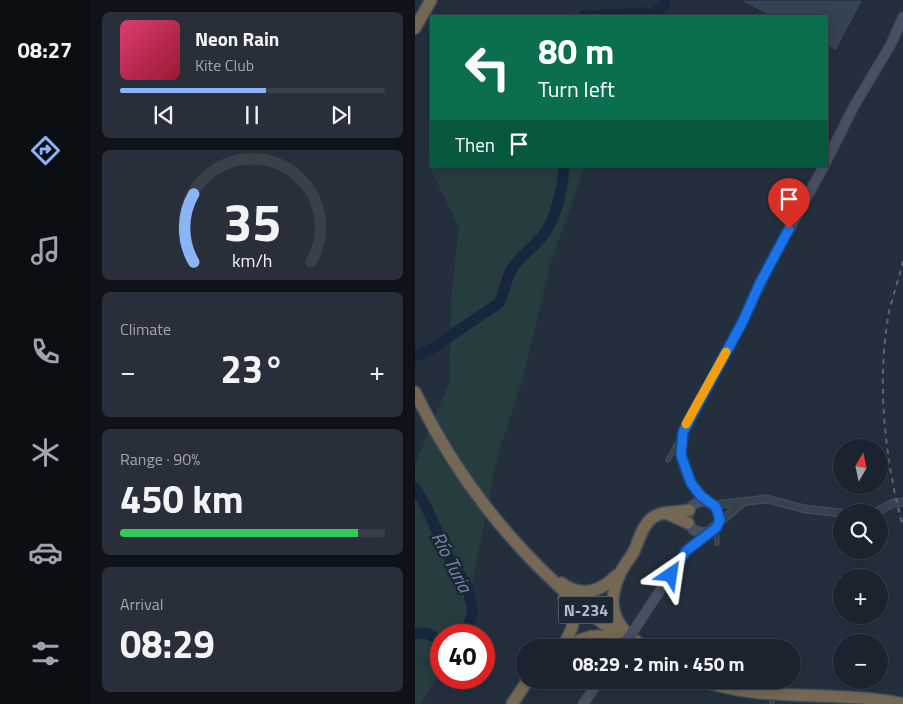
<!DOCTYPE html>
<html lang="en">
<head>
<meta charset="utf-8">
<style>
	body { margin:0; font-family:"Titillium Web",sans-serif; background:#282f3a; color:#f1f3f6; height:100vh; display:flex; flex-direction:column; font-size:19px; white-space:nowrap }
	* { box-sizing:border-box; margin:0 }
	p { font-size:16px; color:#a0a4aa }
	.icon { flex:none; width:28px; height:28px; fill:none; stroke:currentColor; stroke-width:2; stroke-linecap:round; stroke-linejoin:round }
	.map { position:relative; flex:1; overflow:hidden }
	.details { display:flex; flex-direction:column; gap:12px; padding:12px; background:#0f1319; width:325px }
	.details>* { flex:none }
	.top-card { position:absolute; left:15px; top:15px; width:398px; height:152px; border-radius:0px; box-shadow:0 2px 12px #0003,0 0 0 1px #39404a; background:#0b6e4f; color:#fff; overflow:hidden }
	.needle { width:32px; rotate:9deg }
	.controls { position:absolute; left:418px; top:439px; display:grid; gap:10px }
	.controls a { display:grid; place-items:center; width:55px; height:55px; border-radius:50%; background:#1b232e; box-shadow:0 2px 12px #0003,0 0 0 1px #39404a; font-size:25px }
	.speed { position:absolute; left:15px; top:624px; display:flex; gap:10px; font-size:25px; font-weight:700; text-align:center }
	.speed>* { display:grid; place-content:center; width:65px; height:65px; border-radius:50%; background:#1b232e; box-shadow:0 2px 12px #0003,0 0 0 1px #39404a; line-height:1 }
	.speed .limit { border:8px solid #d22; background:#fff; color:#111 }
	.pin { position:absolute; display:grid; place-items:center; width:42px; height:42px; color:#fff; margin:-51px -21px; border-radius:50% 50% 50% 0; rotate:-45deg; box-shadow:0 0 5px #0007 }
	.pin .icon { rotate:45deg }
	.me { position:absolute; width:55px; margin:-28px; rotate:32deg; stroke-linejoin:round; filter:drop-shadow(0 0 4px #0008) }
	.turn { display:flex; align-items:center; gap:18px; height:105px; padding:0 25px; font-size:22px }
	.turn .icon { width:65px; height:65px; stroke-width:2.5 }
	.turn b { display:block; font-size:35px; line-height:42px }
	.then { display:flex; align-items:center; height:48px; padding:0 25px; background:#0003; gap:10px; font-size:19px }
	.big { font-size:38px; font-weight:700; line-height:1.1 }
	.details .tile { flex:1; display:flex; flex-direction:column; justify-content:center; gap:8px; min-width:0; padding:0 18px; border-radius:8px; background:#282f3a }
	.details .dial { align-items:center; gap:0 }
	.dial svg { height:130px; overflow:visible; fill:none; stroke:#39404a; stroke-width:7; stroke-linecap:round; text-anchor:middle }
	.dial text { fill:#f1f3f6; stroke:none }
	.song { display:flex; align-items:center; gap:15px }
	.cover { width:60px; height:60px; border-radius:8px; background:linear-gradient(135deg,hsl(340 70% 55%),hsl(350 70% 35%)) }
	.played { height:5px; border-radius:2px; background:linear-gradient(90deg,#8ab4f8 55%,#39404a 55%) }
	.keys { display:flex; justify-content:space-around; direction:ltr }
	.heat { display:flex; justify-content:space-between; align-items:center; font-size:28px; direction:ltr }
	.charge { height:8px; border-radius:4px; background:linear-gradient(90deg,#34c759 90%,#39404a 0) }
	.trip { position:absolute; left:101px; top:639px; width:285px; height:50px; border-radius:25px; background:#1b232e; box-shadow:0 2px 12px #0003,0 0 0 1px #39404a; font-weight:700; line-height:50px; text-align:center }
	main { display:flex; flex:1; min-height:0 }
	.tab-bar { display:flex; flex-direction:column; width:90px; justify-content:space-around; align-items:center; background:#0b0e12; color:#a0a4aa }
	.tab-bar .icon { width:35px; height:35px }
	.tab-bar .on { color:#8ab4f8 }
	.tab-bar b { font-size:22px; color:#f1f3f6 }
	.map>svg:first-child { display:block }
	.green { fill:#263c3f }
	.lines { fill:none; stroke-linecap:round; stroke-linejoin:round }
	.river { stroke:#17263c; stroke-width:11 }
	.building { fill:#364354; stroke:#1f2835 }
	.lane-casing { stroke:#414a57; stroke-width:5.5 }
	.street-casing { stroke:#414a57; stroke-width:9 }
	.secondary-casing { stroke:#414a57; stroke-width:11 }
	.highway-casing { stroke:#434c59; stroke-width:14 }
	.lane { stroke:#38414e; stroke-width:3 }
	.street { stroke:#38414e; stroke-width:6 }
	.secondary { stroke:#465061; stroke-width:9 }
	.highway { stroke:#746855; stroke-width:11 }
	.rail { stroke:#5a6575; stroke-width:2; stroke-dasharray:5 5; stroke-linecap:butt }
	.secondary-bridge-casing { stroke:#414a57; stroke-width:11; stroke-linecap:butt }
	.secondary-bridge { stroke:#465061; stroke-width:9 }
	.route-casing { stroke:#114b97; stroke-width:12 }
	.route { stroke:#1a73e8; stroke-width:9 }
	.slow { stroke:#f59e0b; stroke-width:9 }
	.labels { text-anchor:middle; stroke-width:5; stroke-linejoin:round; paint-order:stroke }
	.shield { fill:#1d2633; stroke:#878f9c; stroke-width:1 }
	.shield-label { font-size:16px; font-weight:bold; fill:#b4bcc9 }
	.water-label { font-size:19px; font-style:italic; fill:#6d86a8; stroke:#1d2633 }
</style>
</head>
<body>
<main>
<nav class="tab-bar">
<b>08:27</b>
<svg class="icon on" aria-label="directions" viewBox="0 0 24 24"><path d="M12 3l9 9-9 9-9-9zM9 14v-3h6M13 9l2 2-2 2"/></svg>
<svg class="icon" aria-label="music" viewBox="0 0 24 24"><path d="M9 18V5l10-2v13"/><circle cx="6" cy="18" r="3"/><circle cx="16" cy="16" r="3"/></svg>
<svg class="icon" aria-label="phone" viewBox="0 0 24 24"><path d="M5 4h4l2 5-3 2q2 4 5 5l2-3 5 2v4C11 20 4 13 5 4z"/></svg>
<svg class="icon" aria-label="climate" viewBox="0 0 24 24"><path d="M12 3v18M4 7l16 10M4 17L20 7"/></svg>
<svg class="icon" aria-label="car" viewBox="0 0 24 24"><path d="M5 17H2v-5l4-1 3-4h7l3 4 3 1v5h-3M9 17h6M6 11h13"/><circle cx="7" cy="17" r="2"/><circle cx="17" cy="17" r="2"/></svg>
<svg class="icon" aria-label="filters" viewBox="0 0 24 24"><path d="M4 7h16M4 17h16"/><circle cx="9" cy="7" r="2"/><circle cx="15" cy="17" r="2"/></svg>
</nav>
<section class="details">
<div class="tile">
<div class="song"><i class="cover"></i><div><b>Neon Rain</b><p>Kite Club</p></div></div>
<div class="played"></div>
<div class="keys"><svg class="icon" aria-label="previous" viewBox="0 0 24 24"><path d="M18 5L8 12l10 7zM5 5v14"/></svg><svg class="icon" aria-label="pause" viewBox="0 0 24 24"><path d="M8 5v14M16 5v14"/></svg><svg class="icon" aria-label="next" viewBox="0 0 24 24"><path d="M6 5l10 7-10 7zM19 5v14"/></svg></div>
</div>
<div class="tile dial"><svg viewBox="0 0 100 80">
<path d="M14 69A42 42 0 1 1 86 69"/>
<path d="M14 69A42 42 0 0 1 14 27" stroke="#8ab4f8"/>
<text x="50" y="56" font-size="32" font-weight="700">35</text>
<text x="50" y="72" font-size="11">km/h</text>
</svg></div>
<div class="tile"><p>Climate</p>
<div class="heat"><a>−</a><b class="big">23°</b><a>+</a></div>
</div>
<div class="tile"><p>Range · 90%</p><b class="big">450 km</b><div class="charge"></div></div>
<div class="tile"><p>Arrival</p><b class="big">08:29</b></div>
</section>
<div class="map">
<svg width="488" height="704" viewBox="0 0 488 704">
	<rect width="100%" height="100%" fill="#242f3e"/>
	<g class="green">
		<polygon points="182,8 187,16 137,16 138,16"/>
		<polygon points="16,154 16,166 170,166 136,262 107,381 82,458 47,635 26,635 26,671 6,704 0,704 0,465 35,380 36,299 44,228 12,161"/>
	</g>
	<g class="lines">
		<g class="river">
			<polyline points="168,16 229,13 237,16 250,4 250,0"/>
			<path d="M0,356L13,351L84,303C90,291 91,278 98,267C107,254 121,246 130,233C142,215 148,187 149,166"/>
			<polyline points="0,488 11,506 31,552 53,588 58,612 53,627 43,635"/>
			<polyline points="0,634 10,633 26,640"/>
		</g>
	</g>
	<polygon class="building" points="324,0 448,0 421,51 411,45 411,16 355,16"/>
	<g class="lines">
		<defs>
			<g id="lane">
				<polyline points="253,460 264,440"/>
				<polyline points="301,528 302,543"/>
				<polyline points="356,696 357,704"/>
			</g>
			<g id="street">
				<polyline points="299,505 352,499 390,509 426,513"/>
				<polyline points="461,512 478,503 488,502"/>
				<polyline points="303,524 327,503"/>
			</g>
			<g id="secondary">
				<polyline points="411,162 438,108 476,44 488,17"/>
				<path d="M292,501C273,486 261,456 268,432L327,323L357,260L409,166"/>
				<path d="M219,630L271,551L303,524C308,507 291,494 277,506L272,518L278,530L291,533"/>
				<polyline points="168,704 185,680"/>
			</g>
			<g id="highway">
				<polyline points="0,28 16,0"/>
				<path d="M0,392C50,496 126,583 222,648"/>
				<polyline points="253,514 273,523"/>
				<path d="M146,583C167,598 185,592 202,575"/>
				<path d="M146,648C158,631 165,615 149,598"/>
				<path d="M151,648C168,636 187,631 205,643"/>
				<path d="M231,648C201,629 189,608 205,574C208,566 215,559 219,551C224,540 227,526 237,518C248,510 262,513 274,510"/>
				<path d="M285,680C351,704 421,689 488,704"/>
				<polyline points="97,704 113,680"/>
			</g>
		</defs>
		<use href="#lane" class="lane-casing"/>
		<use href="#street" class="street-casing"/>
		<use href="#secondary" class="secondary-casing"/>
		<use href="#highway" class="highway-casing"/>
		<use href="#lane" class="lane"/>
		<use href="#street" class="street"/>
		<use href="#secondary" class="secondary"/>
		<use href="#highway" class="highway"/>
		<path class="rail" d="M488,261C484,278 478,295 474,312C461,382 470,460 488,527"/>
		<defs>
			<polyline id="secondary-bridge" points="207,648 219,630"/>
		</defs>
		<use href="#secondary-bridge" class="secondary-bridge-casing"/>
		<use href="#secondary-bridge" class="secondary-bridge"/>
	</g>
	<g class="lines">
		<defs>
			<polyline id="route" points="256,575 271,551 301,528 305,520 301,507 286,496 276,483 266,455 268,432 327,323 345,283 374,229"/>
		</defs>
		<use href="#route" class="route-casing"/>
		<use href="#route" class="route"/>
		<polyline class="slow" points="271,424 311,352"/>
	</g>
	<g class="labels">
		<rect class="shield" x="143.5" y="596.5" width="55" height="27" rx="4"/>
		<g class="shield-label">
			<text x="171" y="616">N-234</text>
		</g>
		<g class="water-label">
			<text transform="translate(37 562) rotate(63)" y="7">Río Turia</text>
		</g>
	</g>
</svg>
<div class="controls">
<a><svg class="needle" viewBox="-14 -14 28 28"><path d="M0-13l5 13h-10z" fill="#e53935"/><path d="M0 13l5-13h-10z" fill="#a0a4aa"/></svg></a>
<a><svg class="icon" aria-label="search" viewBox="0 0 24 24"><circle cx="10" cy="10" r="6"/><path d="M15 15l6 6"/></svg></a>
<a>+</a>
<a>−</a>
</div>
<div class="speed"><div class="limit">40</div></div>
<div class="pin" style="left:374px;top:229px;background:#d93025"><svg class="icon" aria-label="arrive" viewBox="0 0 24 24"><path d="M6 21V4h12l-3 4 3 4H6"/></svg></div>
<svg class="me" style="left:256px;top:575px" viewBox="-20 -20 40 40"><path d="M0-17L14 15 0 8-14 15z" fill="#1a73e8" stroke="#fff" stroke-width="4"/></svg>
<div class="trip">08:29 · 2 min · 450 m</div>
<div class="top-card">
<div class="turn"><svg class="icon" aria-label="left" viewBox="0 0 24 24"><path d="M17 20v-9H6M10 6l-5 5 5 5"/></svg><div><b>80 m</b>Turn left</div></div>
<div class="then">Then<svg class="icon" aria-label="arrive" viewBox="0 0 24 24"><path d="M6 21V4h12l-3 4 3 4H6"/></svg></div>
</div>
</div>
</main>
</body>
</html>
